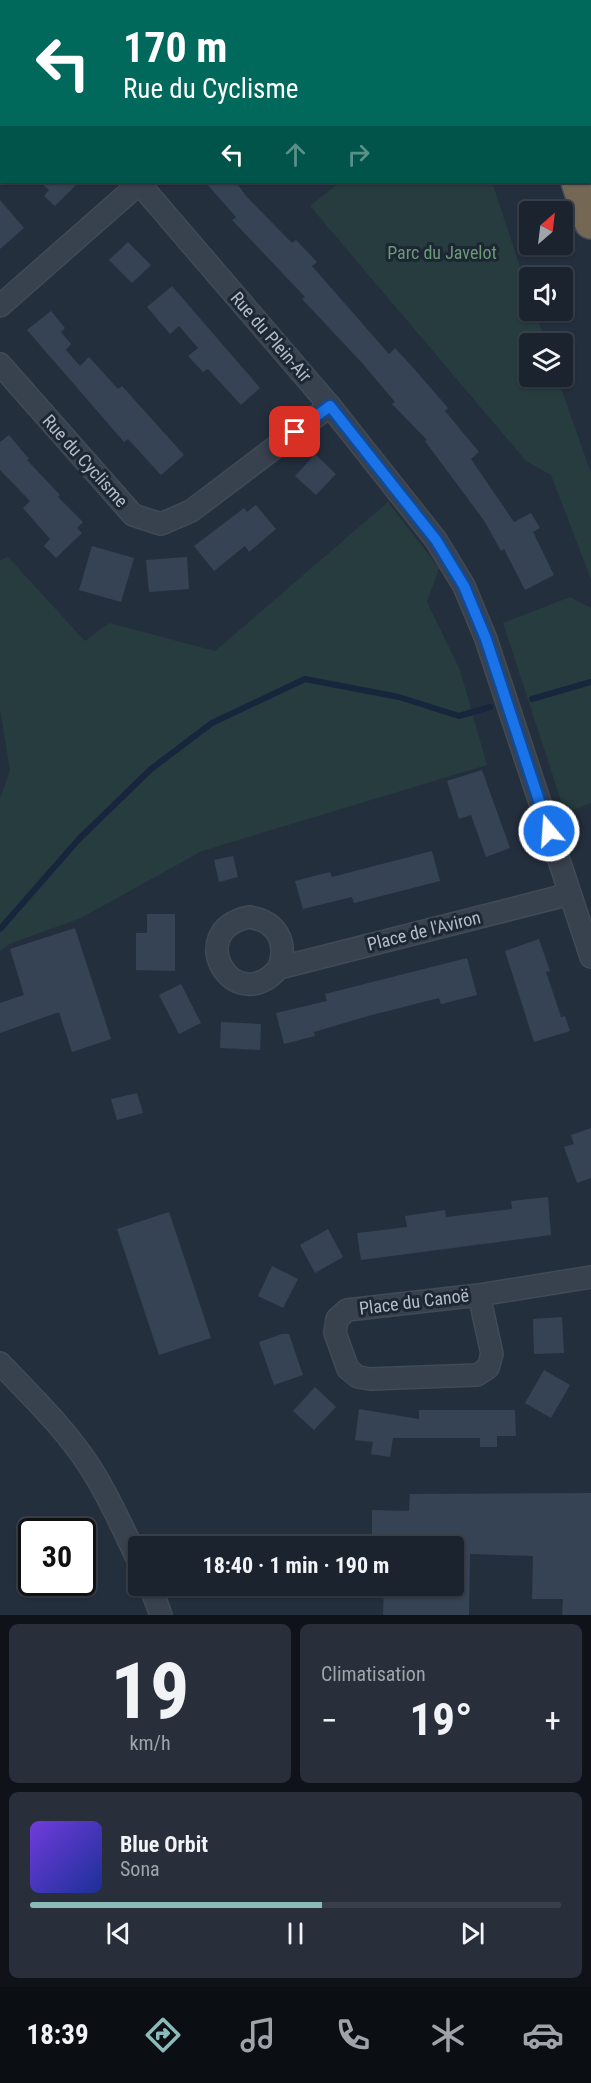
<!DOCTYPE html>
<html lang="fr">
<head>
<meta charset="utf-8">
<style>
	body { margin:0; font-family:"Roboto Condensed",sans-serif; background:#282f3a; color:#f1f3f6; height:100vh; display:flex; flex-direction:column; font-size:22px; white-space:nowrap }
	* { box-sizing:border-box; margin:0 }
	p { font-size:20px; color:#a0a4aa }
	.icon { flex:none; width:33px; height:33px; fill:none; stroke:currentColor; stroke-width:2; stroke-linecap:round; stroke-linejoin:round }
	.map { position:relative; height:1615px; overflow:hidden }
	.sheet { display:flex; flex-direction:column; gap:9px; padding:9px; background:#0f1319; flex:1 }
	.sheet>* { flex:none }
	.hud { position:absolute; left:0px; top:0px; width:591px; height:183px; box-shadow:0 2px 4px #0004,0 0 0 2px #39404a; background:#00695c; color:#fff; overflow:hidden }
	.needle { width:39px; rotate:28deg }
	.buttons { position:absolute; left:519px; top:201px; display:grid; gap:12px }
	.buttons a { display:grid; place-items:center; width:54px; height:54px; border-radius:6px; background:#1b232e; box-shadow:0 2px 4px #0004,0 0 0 2px #39404a; font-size:30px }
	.speed { position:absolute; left:18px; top:1518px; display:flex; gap:12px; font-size:30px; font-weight:700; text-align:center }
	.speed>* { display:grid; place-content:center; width:78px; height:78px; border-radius:50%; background:#1b232e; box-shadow:0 2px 4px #0004,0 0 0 2px #39404a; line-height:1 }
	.speed .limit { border:3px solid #111; border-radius:9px; background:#fff; color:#111 }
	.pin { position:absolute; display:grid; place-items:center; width:51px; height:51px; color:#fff; margin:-26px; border-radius:12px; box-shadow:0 3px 9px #0006 }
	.me { position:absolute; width:66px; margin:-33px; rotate:342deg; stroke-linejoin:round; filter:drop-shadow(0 0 4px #0008) }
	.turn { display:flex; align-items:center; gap:21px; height:126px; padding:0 24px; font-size:27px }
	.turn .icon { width:78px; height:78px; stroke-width:2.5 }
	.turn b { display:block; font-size:42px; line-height:51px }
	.lanes { display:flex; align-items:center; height:57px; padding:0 24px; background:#0003; justify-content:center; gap:30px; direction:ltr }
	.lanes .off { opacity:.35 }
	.big { font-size:45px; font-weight:700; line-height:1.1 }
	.sheet .widget { flex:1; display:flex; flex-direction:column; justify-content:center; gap:9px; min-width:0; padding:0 21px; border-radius:9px; background:#282f3a }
	.sheet .dial { align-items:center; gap:0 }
	.dial b { font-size:78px; line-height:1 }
	.song { display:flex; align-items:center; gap:18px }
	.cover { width:72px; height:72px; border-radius:9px; background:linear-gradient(135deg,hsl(260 70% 55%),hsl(230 70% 35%)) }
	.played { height:6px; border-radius:3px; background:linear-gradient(90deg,#8bbbb9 55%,#39404a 55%) }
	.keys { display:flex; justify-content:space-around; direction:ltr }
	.heat { display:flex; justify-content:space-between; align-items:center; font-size:33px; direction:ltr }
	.sheet .tiles { flex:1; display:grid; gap:9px; grid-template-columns:1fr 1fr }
	.widget:last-child { grid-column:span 2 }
	.trip { position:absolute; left:128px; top:1536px; width:336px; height:60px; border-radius:6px; background:#1b232e; box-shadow:0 2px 4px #0004,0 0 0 2px #39404a; font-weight:700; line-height:60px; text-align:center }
	.tabs { display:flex; height:96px; justify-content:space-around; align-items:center; background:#0b0e12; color:#a0a4aa }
	.tabs .icon { width:42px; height:42px }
	.tabs .on { color:#8bbbb9 }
	.tabs b { font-size:27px; color:#f1f3f6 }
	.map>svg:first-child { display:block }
	.green { fill:#263c3f }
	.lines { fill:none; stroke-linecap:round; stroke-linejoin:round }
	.stream { stroke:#17263c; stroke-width:6 }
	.building { fill:#364354 }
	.minor-casing { stroke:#414a57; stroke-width:24 }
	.motorway-casing { stroke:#434c59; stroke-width:36 }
	.minor { stroke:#38414e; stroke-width:21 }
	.motorway { stroke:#746855; stroke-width:33 }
	.route-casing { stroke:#114b97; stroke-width:15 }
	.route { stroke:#1a73e8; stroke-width:10 }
	.labels { text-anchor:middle; stroke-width:6; stroke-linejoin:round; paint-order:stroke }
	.park-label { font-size:18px; fill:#6b9a76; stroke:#1d2633 }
	.street-label { font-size:18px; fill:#b4bcc9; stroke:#1d2633 }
</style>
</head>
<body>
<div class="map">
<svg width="591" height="1615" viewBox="0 0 591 1615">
	<rect width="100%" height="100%" fill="#242f3e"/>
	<g class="green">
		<polygon points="340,182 492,182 529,294 530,310 535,311 546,343 530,344 530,376 557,377 591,473 591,579 551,475 526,461 310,206"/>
		<polygon points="388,502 439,568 427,602 460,670 487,765 202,851 81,918 9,944 0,951 0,799 10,770 0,709 0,560 8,557 85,641 109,623 215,651"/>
		<polygon points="570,597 591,608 591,803 565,813 503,623"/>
	</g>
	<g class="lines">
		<g class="stream">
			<polyline points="532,699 591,682"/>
			<polyline points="0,929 79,839 151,769 212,723 305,679 399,697 459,716 490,707"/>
		</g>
	</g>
	<g class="building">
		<polygon points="40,182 79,182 55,206 44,196 49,190"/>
		<polygon points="205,182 236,182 246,196 292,243 296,240 317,262 312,266 389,354 395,348 416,371 448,408 445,411 479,452 471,459 514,522 531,513 540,528 533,532 554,575 525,590 504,549 501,551 485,522 425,441 427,440 392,404 395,402 363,364 302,299 305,297 232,220 236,217"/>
		<polygon points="0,200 24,228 0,249"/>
		<polygon points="128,242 151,265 132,283 109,260"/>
		<polygon points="172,286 260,388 241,405 208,369 203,372 188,356 198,348 179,326 170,334 147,307"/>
		<polygon points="51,311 65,328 61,332 71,344 66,350 80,366 89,357 118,389 122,386 184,455 161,475 128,439 124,442 27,330"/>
		<polygon points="9,435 29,459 27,460 60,495 58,497 83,522 77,528 82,533 56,558 44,546 50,539 23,508 30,501 0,470 0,442"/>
		<polygon points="315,454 336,474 316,495 295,476"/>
		<polygon points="256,505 276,529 249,552 245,546 214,571 194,546 244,508 247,512"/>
		<polygon points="92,546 134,558 121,602 79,590"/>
		<polygon points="187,557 189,589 149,592 146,560"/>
		<polygon points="482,770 510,848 486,857 471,815 459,819 447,781"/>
		<polygon points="432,851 440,881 354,903 352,897 303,909 295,881 330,872 332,877"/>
		<polygon points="233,856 238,877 219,882 214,860"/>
		<polygon points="147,914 175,914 175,971 136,970 136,933 147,933"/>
		<polygon points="75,928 111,1039 72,1052 59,1012 0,1033 0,1003 24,995 10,949"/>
		<polygon points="539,939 550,971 546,972 561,1017 565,1016 570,1031 534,1042 505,951"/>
		<polygon points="467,958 477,995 441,1004 439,998 368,1016 314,1032 315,1036 284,1044 276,1013 327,1001 325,994"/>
		<polygon points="181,984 201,1023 179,1034 159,995"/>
		<polygon points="221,1022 261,1024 260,1050 220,1048"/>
		<polygon points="137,1093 143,1113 117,1120 111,1099"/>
		<polygon points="591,1128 591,1178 577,1183 564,1147 574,1144 571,1135"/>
		<polygon points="548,1197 551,1235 361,1260 357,1233 407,1227 405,1216 445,1210 446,1217 512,1209 511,1201"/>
		<polygon points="169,1212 211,1338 159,1355 117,1229"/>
		<polygon points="328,1229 343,1257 315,1273 300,1245"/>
		<polygon points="272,1266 298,1279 283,1308 258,1296"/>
		<polygon points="562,1317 564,1353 534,1354 533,1319"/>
		<polygon points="282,1334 289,1334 303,1375 274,1385 259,1342"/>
		<polygon points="544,1370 570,1385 551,1418 525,1403"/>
		<polygon points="315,1387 336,1407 314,1430 293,1411"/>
		<polygon points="359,1409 419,1419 419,1410 515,1410 516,1436 497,1436 497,1447 480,1447 480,1438 393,1438 390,1457 371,1454 373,1442 355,1440"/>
		<polygon points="591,1493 591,1615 562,1615 563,1599 532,1599 533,1556 470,1554 469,1615 383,1615 384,1586 453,1586 453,1546 372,1546 372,1510 409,1511 410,1494"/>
	</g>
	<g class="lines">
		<defs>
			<g id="minor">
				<polyline points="283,0 284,2"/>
				<polyline points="0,25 2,26"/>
				<polyline points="0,63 2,62"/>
				<polyline points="138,182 330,406 436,540 464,586 486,639 591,957"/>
				<polyline points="0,306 141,182"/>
				<polyline points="0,364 133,515 161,524 191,511 330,406"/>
				<path d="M279,968C288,942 277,921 249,917C182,931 234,1020 279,968L570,894"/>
				<polyline points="479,1295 492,1354 488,1368 477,1375 371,1379 358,1377 348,1369 335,1333 337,1319 347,1310 479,1295 591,1277"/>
				<path d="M0,1363C31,1396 65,1428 90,1467C109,1496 123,1529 138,1560"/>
				<polyline points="150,1586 161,1615"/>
			</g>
			<g id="motorway">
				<polyline points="520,0 521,2"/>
				<polyline points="578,182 591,222"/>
			</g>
		</defs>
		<use href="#minor" class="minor-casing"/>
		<use href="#motorway" class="motorway-casing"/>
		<use href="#minor" class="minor"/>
		<use href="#motorway" class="motorway"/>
	</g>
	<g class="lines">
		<defs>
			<polyline id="route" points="295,432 330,406 436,540 464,586 486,639 549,831"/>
		</defs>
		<use href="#route" class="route-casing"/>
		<use href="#route" class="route"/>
	</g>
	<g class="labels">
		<g class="park-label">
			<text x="442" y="259">Parc du Javelot</text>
		</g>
		<g class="street-label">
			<text transform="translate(271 337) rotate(49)" y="6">Rue du Plein-Air</text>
			<text transform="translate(85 461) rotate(48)" y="6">Rue du Cyclisme</text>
			<text transform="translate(424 931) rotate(-14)" y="6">Place de l'Aviron</text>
			<text transform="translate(414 1302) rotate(-7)" y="6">Place du Canoë</text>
		</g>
	</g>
</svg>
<div class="buttons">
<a><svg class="needle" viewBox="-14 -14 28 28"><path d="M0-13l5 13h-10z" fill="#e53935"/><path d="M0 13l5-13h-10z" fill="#a0a4aa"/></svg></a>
<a><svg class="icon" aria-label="sound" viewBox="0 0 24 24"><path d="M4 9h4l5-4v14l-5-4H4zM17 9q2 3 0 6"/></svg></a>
<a><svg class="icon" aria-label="layers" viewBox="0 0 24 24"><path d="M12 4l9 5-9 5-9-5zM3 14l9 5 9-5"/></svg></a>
</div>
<div class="speed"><div class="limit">30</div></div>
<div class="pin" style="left:295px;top:432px;background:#d93025"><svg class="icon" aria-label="arrive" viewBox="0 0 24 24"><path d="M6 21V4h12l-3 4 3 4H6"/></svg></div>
<svg class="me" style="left:549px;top:831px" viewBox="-20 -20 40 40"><circle r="17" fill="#1a73e8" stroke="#fff" stroke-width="3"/><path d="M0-11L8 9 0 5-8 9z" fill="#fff"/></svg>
<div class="trip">18:40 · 1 min · 190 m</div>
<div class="hud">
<div class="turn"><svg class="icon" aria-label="left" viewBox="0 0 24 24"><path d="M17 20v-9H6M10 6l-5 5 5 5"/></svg><div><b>170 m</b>Rue du Cyclisme</div></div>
<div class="lanes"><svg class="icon" aria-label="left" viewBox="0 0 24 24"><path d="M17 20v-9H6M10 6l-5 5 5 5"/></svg><svg class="icon off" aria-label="ahead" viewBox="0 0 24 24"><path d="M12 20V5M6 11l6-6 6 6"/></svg><svg class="icon off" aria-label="right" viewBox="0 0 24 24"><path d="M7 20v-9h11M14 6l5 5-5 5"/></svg></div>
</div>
</div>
<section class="sheet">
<div class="tiles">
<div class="widget dial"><b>19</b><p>km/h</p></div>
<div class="widget"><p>Climatisation</p>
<div class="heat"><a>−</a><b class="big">19°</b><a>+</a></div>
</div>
<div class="widget">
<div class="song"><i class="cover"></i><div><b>Blue Orbit</b><p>Sona</p></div></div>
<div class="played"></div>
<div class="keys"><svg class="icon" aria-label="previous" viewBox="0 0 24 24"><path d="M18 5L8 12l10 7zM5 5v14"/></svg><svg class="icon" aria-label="pause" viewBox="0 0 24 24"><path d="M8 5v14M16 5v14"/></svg><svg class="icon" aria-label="next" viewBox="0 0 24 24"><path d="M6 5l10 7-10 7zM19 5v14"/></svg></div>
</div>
</div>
</section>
<nav class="tabs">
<b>18:39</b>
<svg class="icon on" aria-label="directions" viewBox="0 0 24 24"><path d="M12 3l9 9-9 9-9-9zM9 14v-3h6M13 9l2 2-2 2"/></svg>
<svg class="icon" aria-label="music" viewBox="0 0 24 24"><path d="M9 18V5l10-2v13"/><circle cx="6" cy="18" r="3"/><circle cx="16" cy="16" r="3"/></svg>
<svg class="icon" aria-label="phone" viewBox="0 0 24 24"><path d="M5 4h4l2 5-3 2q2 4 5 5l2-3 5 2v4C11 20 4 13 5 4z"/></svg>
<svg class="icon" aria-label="climate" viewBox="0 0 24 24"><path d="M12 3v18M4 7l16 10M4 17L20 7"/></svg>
<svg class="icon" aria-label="car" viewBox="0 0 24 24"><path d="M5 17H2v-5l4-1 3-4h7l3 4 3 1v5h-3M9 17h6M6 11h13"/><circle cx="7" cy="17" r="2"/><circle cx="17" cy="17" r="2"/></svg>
</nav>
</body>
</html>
